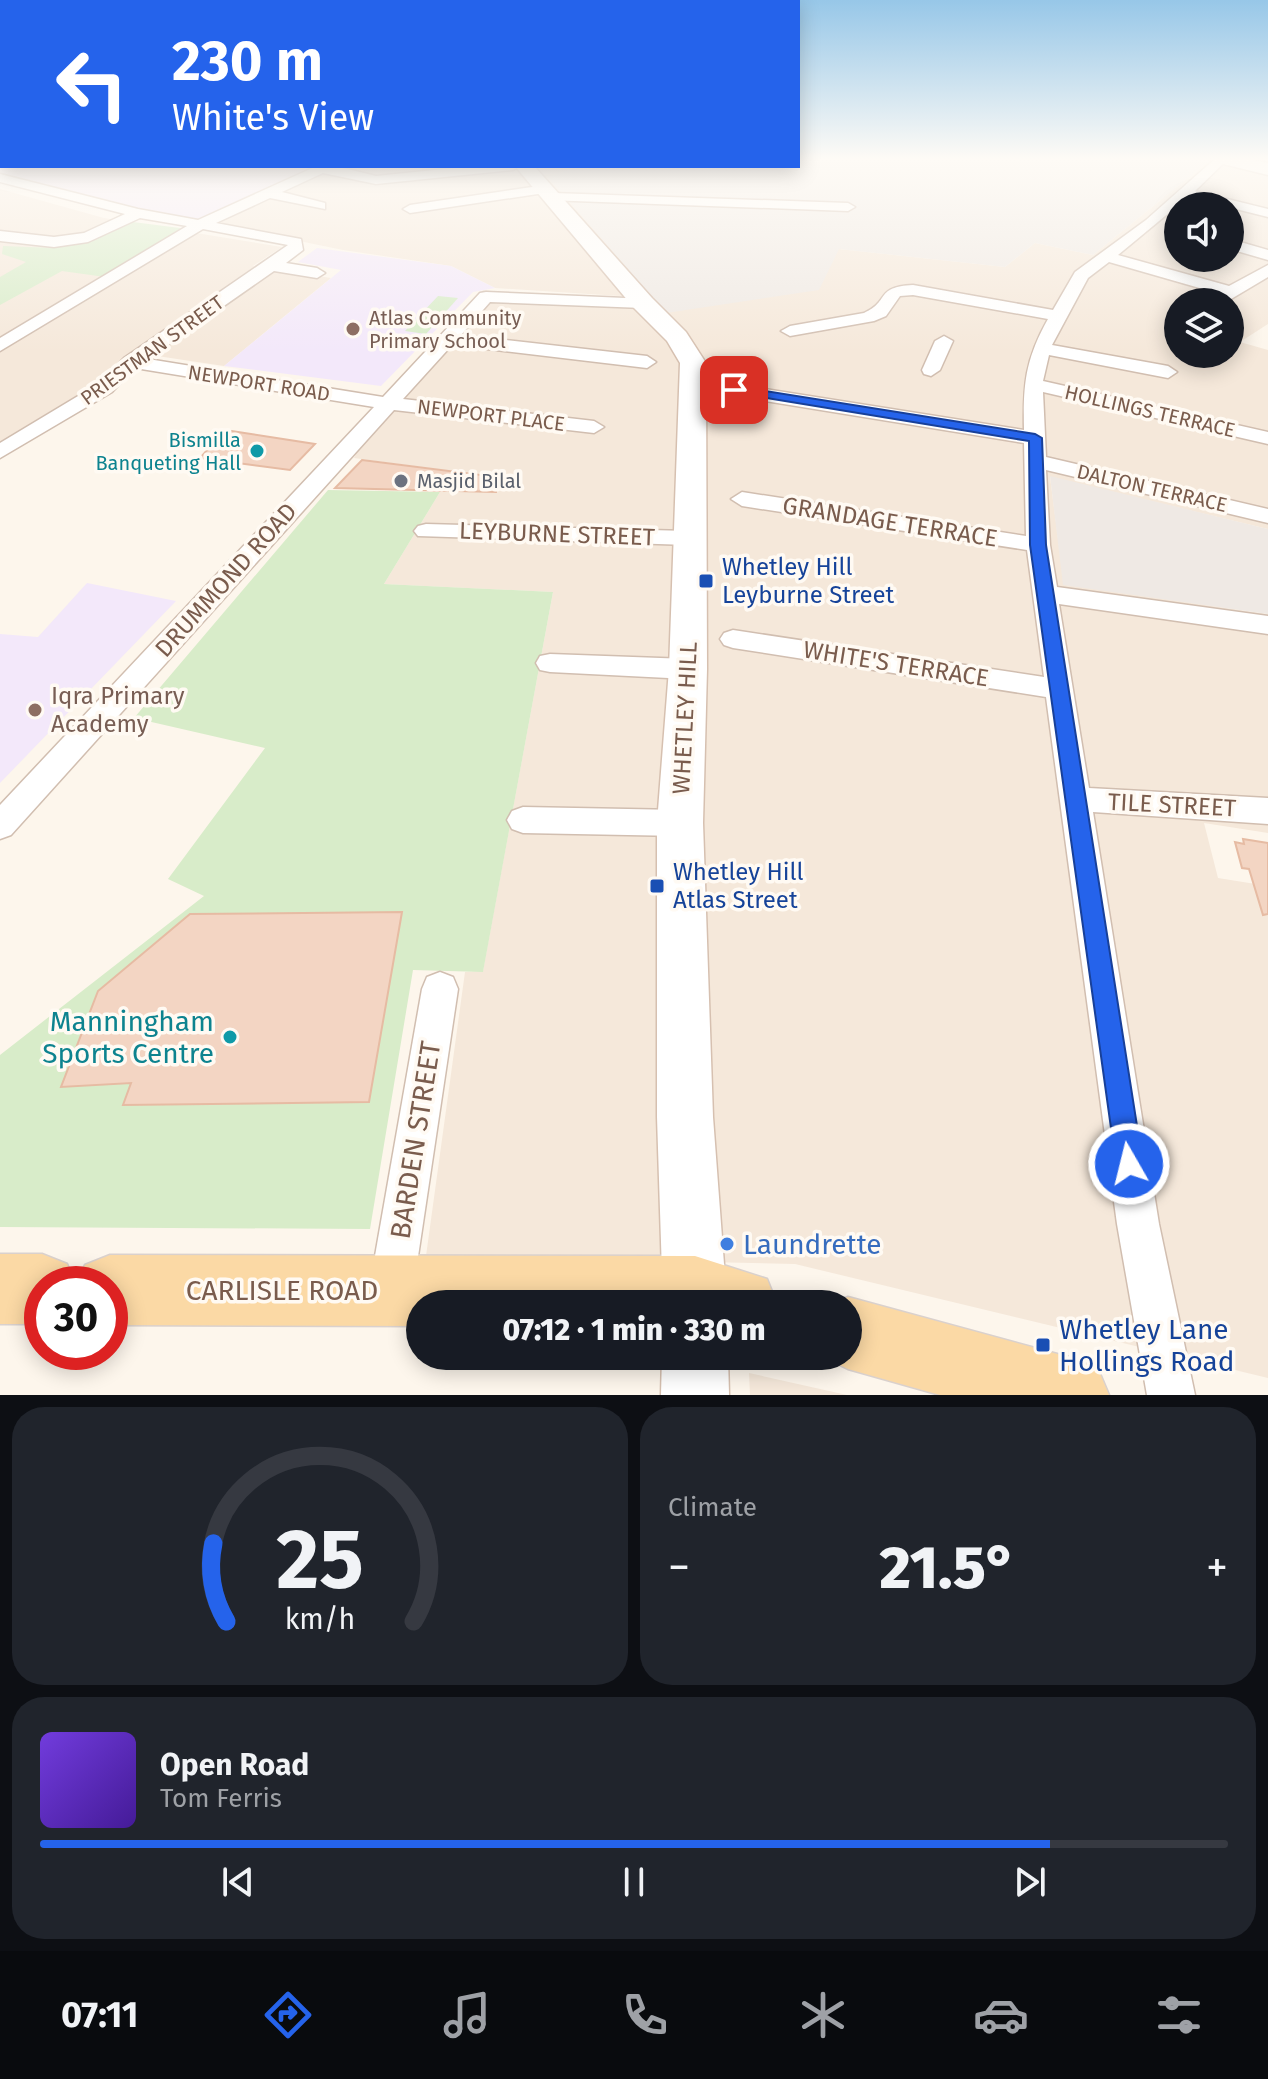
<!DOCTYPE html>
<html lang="en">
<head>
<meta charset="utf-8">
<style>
	body { margin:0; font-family:"Fira Sans",sans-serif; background:#20242c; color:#f1f3f6; height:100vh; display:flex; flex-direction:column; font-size:30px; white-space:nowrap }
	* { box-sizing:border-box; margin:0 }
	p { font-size:26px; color:#9ea1a6 }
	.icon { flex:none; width:44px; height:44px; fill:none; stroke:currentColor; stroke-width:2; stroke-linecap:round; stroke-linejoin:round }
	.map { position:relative; height:1395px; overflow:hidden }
	.drawer { display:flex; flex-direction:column; gap:12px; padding:12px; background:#0d0f14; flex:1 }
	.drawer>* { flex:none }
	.top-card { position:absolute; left:0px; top:0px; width:800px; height:168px; box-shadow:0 4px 20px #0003; background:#2563eb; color:#fff; overflow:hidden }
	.tools { position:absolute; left:1164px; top:192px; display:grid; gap:16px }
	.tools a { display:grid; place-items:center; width:80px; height:80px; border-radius:50%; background:#171b24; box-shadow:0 4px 20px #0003; font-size:40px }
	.speed { position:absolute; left:24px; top:1266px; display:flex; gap:16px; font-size:40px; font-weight:700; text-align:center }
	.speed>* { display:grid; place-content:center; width:104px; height:104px; border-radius:50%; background:#171b24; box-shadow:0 4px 20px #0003; line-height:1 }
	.speed .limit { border:12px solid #d22; background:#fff; color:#111 }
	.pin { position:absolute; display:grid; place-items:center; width:68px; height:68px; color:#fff; margin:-34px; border-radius:16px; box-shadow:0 4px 12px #0006 }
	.me { position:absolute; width:88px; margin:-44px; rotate:352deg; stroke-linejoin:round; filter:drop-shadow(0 0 6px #0008) }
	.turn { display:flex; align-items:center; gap:28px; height:168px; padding:0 40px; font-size:36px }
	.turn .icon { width:104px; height:104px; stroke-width:2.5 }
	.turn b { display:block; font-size:56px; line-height:68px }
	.big { font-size:60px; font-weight:800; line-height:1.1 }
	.drawer .widget { flex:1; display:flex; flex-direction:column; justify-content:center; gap:12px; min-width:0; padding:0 28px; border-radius:32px; background:#20242c }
	.drawer .dial { align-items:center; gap:0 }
	.dial svg { height:208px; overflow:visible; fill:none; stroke:#363941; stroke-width:7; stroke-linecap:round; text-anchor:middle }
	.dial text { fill:#f1f3f6; stroke:none }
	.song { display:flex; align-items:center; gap:24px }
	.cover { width:96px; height:96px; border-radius:12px; background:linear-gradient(135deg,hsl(260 70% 55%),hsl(260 70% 35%)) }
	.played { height:8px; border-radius:4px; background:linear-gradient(90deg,#2563eb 85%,#363941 85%) }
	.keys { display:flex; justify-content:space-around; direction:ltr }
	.heat { display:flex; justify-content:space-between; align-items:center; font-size:44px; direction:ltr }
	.drawer .tiles { flex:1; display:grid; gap:12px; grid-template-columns:1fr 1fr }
	.widget:last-child { grid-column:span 2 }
	.trip { position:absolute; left:406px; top:1290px; width:456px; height:80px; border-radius:40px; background:#171b24; box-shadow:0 4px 20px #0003; font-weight:800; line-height:80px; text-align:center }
	.tabs { display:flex; height:128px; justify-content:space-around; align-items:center; background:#090b0e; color:#9ea1a6 }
	.tabs .icon { width:56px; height:56px }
	.tabs .current { color:#2563eb }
	.tabs b { font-size:36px; color:#f1f3f6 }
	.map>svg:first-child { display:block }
	.residential { fill:#f5e8da; fill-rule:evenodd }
	.industrial { fill:#efe9e4 }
	.education { fill:#f3e8fa }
	.green { fill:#d8ecc9 }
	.building { fill:#f3d5c3; stroke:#e6bba3; stroke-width:2 }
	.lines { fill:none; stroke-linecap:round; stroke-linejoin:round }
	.minor-casing { stroke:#d1beb0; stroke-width:3 }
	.secondary-casing { stroke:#d6c0b0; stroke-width:3 }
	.primary-casing { stroke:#dad1cd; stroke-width:3 }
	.minor { fill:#fff; fill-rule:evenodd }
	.secondary { fill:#fff; fill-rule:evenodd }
	.primary { fill:#fbd9a5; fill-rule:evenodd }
	.route { fill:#2563eb; stroke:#184099; stroke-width:2 }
	.education-dot { fill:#8d6e63; stroke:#fffaf3; stroke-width:3 }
	.culture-dot { fill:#0f9aa8; stroke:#fffaf3; stroke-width:3 }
	.worship-dot { fill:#6b7280; stroke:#fffaf3; stroke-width:3 }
	.transit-dot { fill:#1a4fb4; stroke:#fffaf3; stroke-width:3 }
	.shop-dot { fill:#3f7fe0; stroke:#fffaf3; stroke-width:3 }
	.labels { text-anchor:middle; stroke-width:7; stroke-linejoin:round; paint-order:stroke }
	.far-education-label { font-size:20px; fill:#785e54; stroke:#fffaf3; text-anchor:start }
	.far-street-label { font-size:20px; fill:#7a5c4d; stroke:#fffaf3 }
	.far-culture-label { font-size:20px; fill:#0d838f; stroke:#fffaf3; text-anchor:end }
	.far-worship-label { font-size:20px; fill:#5b616d; stroke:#fffaf3; text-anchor:start }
	.street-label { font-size:24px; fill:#7a5c4d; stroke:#fffaf3 }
	.transit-label { font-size:24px; fill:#164399; stroke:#fffaf3; text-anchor:start }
	.education-label { font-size:24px; fill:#785e54; stroke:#fffaf3; text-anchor:start }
	.near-culture-label { font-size:28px; fill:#0d838f; stroke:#fffaf3; text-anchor:end }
	.near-street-label { font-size:28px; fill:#7a5c4d; stroke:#fffaf3 }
	.near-shop-label { font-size:28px; fill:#366cbe; stroke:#fffaf3; text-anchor:start }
	.near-transit-label { font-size:28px; fill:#164399; stroke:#fffaf3; text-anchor:start }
</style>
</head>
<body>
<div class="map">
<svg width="1268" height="1395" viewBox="0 0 1268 1395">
	<rect width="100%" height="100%" fill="#fdf6ec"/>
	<g class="residential">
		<path d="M1211,159L1268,172V324L1240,342L1268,350V529L1050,477L1064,584L1268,614V833L1204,823L1218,878L1268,886V1378L795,1264L426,1256L465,972L483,971L553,592L384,584L440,492L453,491L466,473L354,458L385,395L483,290L666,313L839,249L1005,267L1035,243L1093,255ZM1178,206H1230V258H1178ZM1178,302H1230V354H1178Z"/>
		<polygon points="323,166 582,166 549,177 649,292 620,296 495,288 451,266 343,250 202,221"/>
		<polygon points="0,189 104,218 282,247 253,266 331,278 224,366 137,353 70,401 0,443"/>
		<polygon points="749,1373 847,1395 750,1395"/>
	</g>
	<g class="industrial">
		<polygon points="798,158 1210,158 1211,159 1093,255 1035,243 1005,267 839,249 819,290 666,313 548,177 582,166 798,166"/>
		<polygon points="1050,476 1268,529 1268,614 1063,585"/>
	</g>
	<g class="education">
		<polygon points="0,158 2,166 323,166 202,221 142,210 0,175"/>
		<polygon points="317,248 451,266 495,288 473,292 381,386 224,366 341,270 298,262"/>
		<polygon points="87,583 176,601 0,783 0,634 38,637"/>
	</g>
	<g class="green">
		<polygon points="133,222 180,228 181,231 105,277 62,271 0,305 0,277 26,262 2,254 3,246 55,248"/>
		<polygon points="438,296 458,298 426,334 405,331"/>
		<polygon points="328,490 440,492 384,584 553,592 483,972 413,970 370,1229 0,1227 0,1055 204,896 168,879 265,748 134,718"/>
	</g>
	<g class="building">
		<polygon points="225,430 315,444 290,470 200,458"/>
		<polygon points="362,460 497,477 496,492 335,488"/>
		<polygon points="1243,839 1268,843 1268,914 1263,915 1249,869 1242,868 1235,842 1244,844"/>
		<polygon points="402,912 369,1102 123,1105 131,1083 61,1087 98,991 190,914"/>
	</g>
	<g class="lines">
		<defs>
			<g id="minor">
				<path d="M1216,158H1229L1195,191L1268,209V217L1188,197L1118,255L1229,286L1268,265V277L1226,302H1210L1211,296L1217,293L1109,262L1088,278L1052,345L1168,366L1177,372L1168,378L1049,355L1043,381L1268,432V444L1043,392L1046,457L1268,509V523L1046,470L1050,545L1057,587L1268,616V634L1059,604L1089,788L1268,798V824L1093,812L1159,1224L1195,1395H1147L1117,1224L1046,697L733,648L724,645L720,639L724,633L733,630L1044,677L1027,550L742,506L731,499L742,492L1026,536L1024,443L734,396L724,390L734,384L1024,430C1023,385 1025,360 1048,319L913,295L900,296L886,316L874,321L790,336L781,331L790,326L864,313C891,301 874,287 913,285L1053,310L1075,272L1146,220Z"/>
				<polygon points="317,166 335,166 376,176 474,166 520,166 513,170 376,184 323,173 282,192 325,203 325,209 270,198 216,223 301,239 303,250 286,263 317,268 325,273 317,278 274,271 148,359 383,397 480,293 486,292 649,299 651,303 643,308 490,302 461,335 647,356 656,362 647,368 452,345 403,399 594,421 604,427 594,433 394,410 11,835 0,839 0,805 374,407 135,368 112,392 0,458 0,443 98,384 124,358 288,245 203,229 0,351 0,338 187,226 140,218 88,242 54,247 0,241 0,231 54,237 84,233 125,214 0,182 0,174 138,209 198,220"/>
				<polygon points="546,185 551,186 551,192 410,213 403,209 410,205"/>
				<polygon points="552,193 848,203 855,207 848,211 547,200 545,197"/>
				<polygon points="1230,239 1268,250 1268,260 1230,249"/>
				<polygon points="944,336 953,341 940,370 931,376 924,374 922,370 935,341"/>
				<polygon points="426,524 688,531 696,533 700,538 696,543 688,545 418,536 414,531 418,526"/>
				<polygon points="550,654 688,659 698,662 702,669 698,676 688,679 550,672 540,670 536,663 540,656"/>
				<polygon points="523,807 680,810 691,814 696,823 691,832 680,836 523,833 512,829 507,820 512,811"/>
				<polygon points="440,972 453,977 458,989 413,1290 407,1306 391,1312 375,1306 369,1290 422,989 427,977"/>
			</g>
			<g id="secondary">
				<polygon points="1212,158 1243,158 1268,163 1268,175 1215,162"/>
				<polygon points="515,166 534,166 652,298 686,332 706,363 707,669 703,823 713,1117 727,1304 663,1304 657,1117 657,823 669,669 680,363 667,341 634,308"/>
				<polygon points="662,1356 728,1356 729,1395 661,1395"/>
			</g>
			<g id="primary">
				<polygon points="0,1254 42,1254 67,1264 75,1284 42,1284 42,1324 0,1324"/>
				<polygon points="110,1255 695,1256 767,1279 777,1304 420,1304 420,1326 110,1325 110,1284 77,1284 85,1265"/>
				<polygon points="848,1297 1072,1358 1098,1369 1109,1395 940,1395 848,1369 821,1356 848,1356 848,1304 831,1304"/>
			</g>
		</defs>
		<use href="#minor" class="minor-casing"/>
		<use href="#secondary" class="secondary-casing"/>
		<use href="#primary" class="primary-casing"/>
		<use href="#minor" class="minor"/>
		<use href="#secondary" class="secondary"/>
		<use href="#primary" class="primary"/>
	</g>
	<linearGradient id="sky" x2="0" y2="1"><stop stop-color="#97c7e8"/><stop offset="0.45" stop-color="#fefbf6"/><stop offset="1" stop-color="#fefbf6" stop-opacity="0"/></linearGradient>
	<rect width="1268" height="353" fill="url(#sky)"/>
	<polygon class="route" points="734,386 1035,434 1042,438 1046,545 1143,1164 1139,1173 1129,1177 1120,1173 1116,1164 1030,545 1029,441 730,392 730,387"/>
	<g class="education-dot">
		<circle cx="353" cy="329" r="8"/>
		<circle cx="35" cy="710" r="8"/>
	</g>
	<g class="culture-dot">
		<circle cx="257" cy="451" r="8"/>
		<circle cx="230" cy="1037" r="8"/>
	</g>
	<circle class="worship-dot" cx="401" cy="481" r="8"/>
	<g class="transit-dot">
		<rect x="698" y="573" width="16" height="16" rx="4"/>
		<rect x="649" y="878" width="16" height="16" rx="4"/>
		<rect x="1035" y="1337" width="16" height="16" rx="4"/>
	</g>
	<circle class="shop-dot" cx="727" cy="1244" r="8"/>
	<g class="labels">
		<g class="far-education-label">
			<text x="369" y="325">Atlas Community<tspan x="369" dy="23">Primary School</tspan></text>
		</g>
		<g class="far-street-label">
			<text transform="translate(152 350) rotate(-36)" y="7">PRIESTMAN STREET</text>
			<text transform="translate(259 383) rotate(9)" y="7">NEWPORT ROAD</text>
			<text transform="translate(1150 411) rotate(13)" y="7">HOLLINGS TERRACE</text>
			<text transform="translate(491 415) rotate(7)" y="7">NEWPORT PLACE</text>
			<text transform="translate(1152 488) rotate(13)" y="7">DALTON TERRACE</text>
		</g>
		<g class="far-culture-label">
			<text x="241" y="447">Bismilla<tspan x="241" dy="23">Banqueting Hall</tspan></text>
		</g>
		<g class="far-worship-label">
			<text x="417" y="488">Masjid Bilal</text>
		</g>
		<g class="street-label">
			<text transform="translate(890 522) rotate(9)" y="8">GRANDAGE TERRACE</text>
			<text transform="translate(557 534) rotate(2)" y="8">LEYBURNE STREET</text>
			<text transform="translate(226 580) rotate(-48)" y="8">DRUMMOND ROAD</text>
			<text transform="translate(896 664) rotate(9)" y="8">WHITE'S TERRACE</text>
			<text transform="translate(685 718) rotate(-87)" y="8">WHETLEY HILL</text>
			<text transform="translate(1172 805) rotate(3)" y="8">TILE STREET</text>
		</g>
		<g class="transit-label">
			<text x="722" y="575">Whetley Hill<tspan x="722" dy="28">Leyburne Street</tspan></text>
			<text x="673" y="880">Whetley Hill<tspan x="673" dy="28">Atlas Street</tspan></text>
		</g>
		<g class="education-label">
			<text x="51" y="704">Iqra Primary<tspan x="51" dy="28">Academy</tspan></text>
		</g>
		<g class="near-culture-label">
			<text x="214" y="1031">Manningham<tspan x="214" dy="32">Sports Centre</tspan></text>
		</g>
		<g class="near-street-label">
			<text transform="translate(415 1140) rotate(-81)" y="10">BARDEN STREET</text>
			<text x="282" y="1300">CARLISLE ROAD</text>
		</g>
		<g class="near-shop-label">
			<text x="743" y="1254">Laundrette</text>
		</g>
		<g class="near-transit-label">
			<text x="1059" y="1339">Whetley Lane<tspan x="1059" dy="32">Hollings Road</tspan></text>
		</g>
	</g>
</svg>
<div class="tools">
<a><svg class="icon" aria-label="sound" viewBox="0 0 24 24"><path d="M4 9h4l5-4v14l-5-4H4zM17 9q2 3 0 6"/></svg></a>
<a><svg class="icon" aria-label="layers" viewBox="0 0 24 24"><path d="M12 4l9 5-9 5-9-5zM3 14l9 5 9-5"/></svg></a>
</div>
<div class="speed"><div class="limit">30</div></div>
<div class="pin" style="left:734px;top:390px;background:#d93025"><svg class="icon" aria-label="arrive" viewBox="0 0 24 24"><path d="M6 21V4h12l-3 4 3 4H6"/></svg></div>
<svg class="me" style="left:1129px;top:1164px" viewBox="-20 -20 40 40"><circle r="17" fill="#2563eb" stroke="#fff" stroke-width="3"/><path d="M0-11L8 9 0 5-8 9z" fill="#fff"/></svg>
<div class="trip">07:12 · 1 min · 330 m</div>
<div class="top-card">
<div class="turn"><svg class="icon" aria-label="left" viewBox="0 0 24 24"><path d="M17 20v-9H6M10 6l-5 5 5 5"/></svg><div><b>230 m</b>White's View</div></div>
</div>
</div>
<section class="drawer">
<div class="tiles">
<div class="widget dial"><svg viewBox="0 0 100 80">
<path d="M14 69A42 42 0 1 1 86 69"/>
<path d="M14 69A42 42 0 0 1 9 39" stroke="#2563eb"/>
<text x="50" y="56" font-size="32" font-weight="700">25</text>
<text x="50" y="72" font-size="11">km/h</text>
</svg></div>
<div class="widget"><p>Climate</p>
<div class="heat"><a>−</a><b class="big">21.5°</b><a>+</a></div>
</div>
<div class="widget">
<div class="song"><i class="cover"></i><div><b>Open Road</b><p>Tom Ferris</p></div></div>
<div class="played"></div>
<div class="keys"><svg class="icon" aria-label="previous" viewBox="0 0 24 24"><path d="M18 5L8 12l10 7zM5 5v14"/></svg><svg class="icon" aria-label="pause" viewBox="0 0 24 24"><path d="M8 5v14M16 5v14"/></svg><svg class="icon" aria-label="next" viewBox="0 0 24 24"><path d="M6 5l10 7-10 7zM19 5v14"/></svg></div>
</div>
</div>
</section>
<nav class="tabs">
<b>07:11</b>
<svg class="icon current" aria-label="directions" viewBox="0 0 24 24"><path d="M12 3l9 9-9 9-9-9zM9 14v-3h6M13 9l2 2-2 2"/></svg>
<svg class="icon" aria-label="music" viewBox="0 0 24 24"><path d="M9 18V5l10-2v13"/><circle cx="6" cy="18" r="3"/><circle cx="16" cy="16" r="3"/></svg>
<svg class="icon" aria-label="phone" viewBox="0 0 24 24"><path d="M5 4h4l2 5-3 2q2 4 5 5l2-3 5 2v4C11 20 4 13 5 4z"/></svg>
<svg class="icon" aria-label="climate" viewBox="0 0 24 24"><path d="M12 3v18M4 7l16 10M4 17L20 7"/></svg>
<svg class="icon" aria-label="car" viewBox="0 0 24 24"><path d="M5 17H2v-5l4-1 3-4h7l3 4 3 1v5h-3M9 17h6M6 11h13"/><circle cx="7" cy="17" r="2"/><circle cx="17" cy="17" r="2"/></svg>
<svg class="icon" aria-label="filters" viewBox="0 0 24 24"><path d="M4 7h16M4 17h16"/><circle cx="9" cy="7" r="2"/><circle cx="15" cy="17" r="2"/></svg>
</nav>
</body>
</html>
